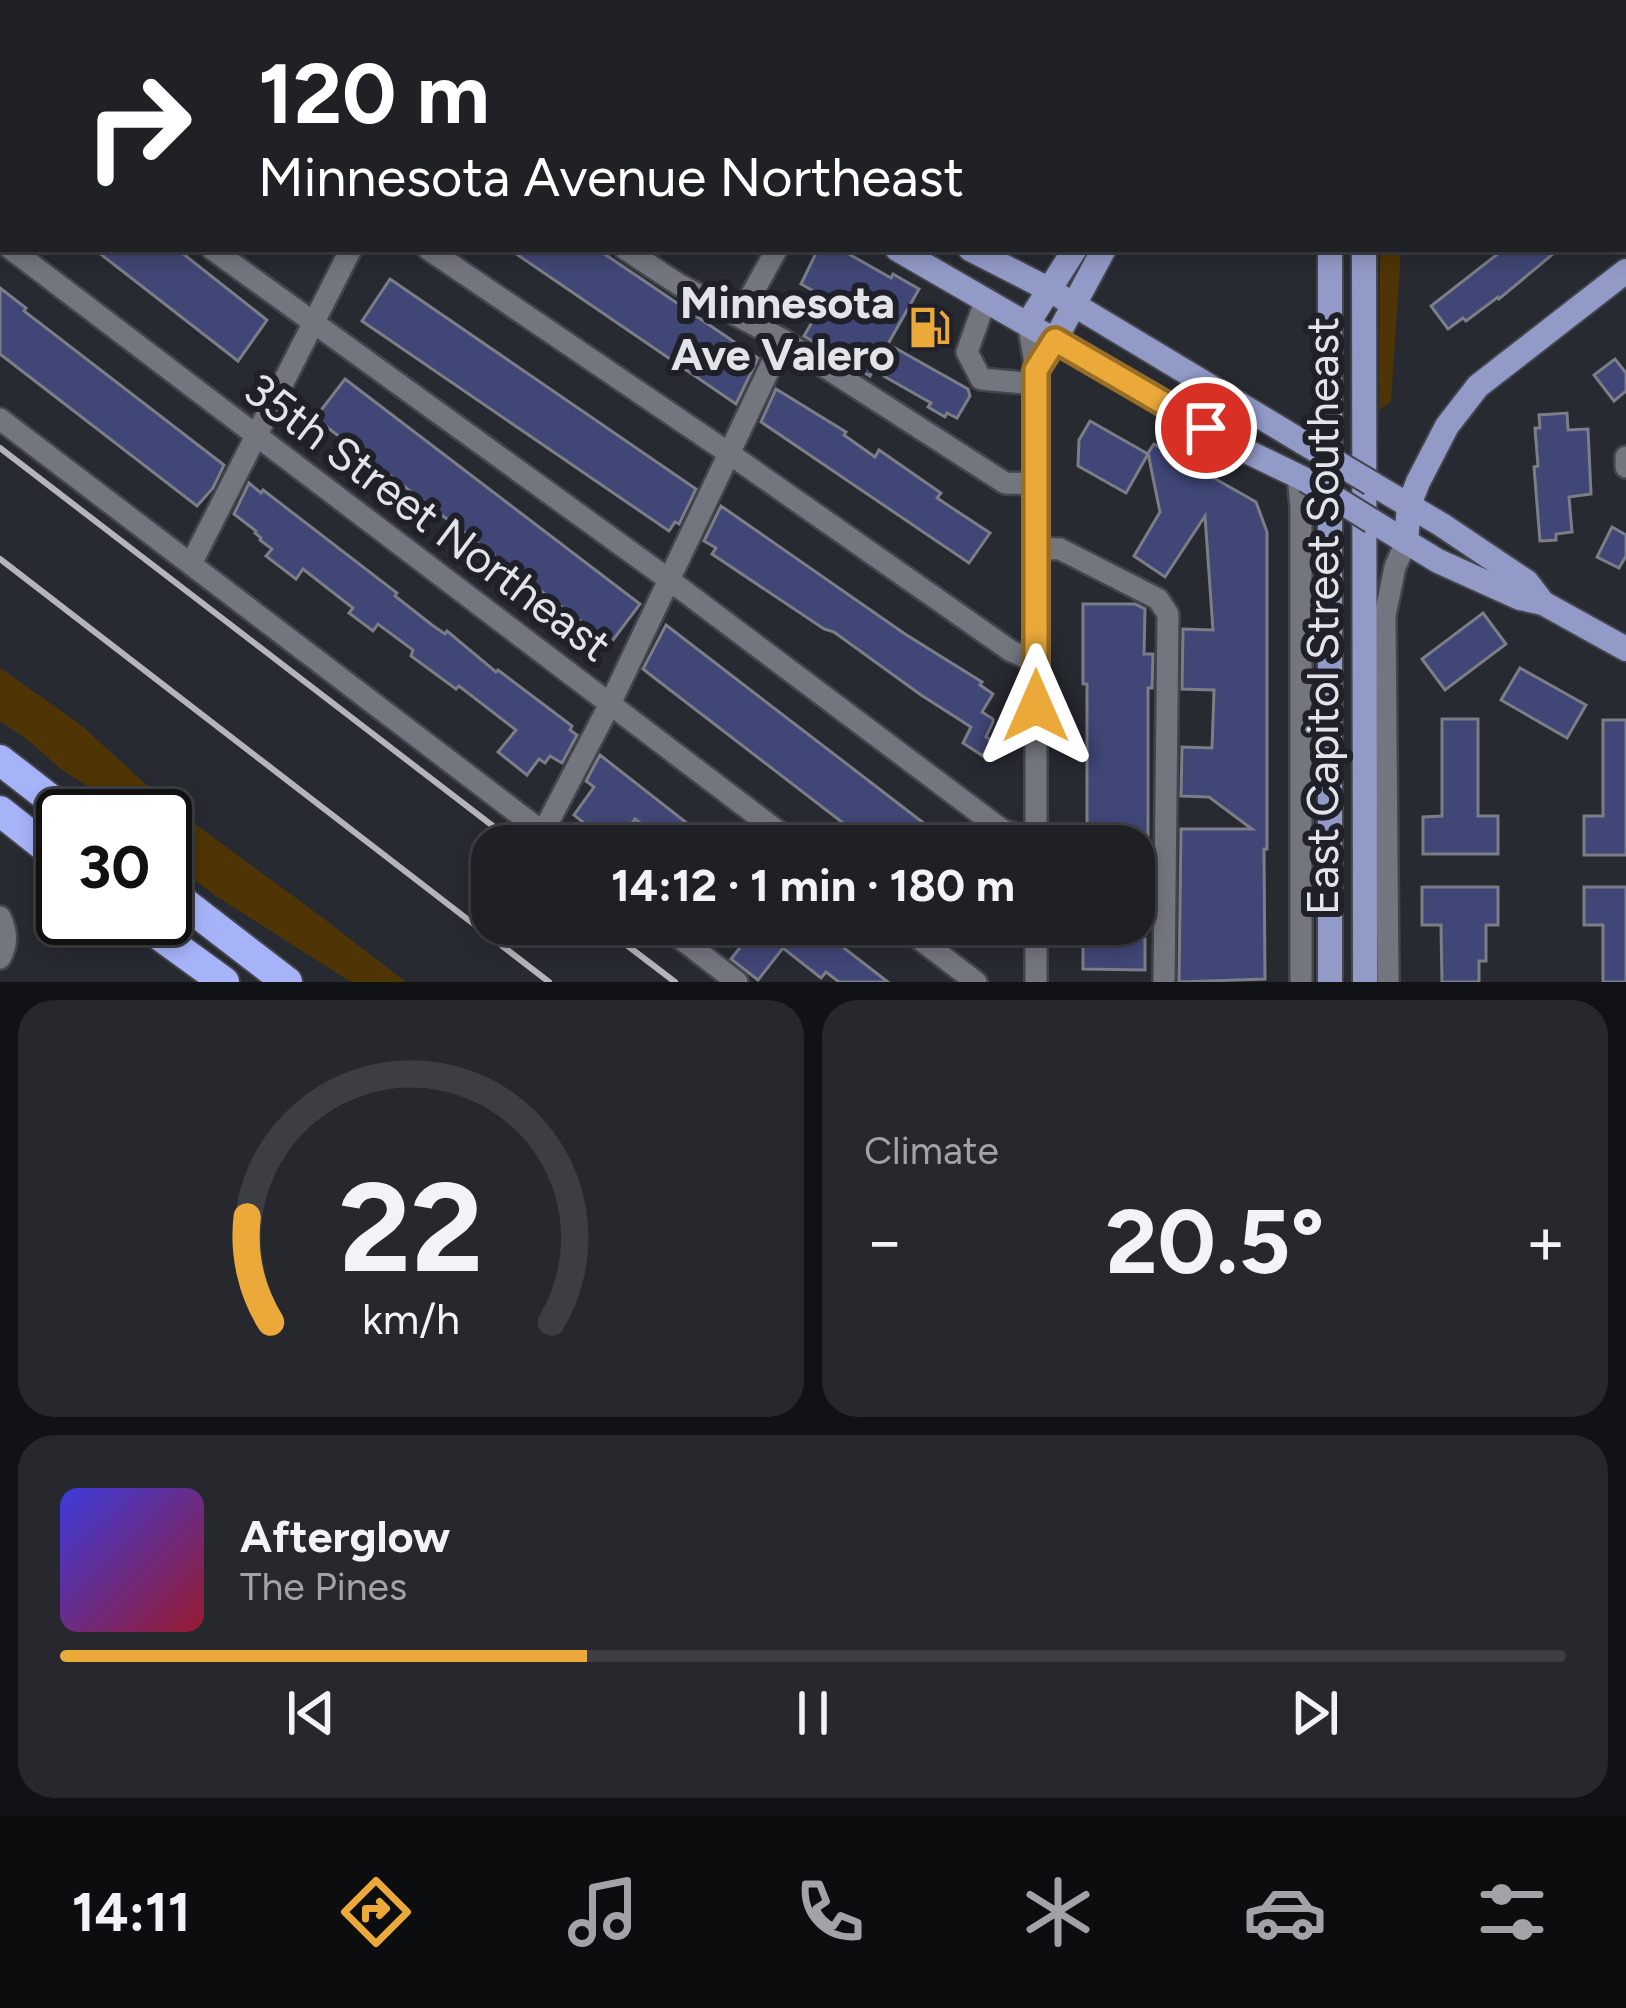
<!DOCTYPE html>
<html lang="en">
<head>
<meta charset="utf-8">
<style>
	body { margin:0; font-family:Figtree,sans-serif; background:#26282e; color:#f1f3f6; height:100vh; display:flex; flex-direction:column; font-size:45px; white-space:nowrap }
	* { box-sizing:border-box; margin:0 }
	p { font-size:39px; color:#a1a3a7 }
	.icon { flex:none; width:66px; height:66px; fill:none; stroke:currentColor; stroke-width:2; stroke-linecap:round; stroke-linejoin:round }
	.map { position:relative; height:982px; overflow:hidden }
	.side { display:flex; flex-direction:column; gap:18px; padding:18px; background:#101215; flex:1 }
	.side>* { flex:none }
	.hud { position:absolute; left:0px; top:0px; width:1626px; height:252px; box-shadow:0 6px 18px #0003,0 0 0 3px #3c3e43; background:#202124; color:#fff; overflow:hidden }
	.speed { position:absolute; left:36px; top:789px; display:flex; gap:24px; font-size:60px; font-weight:700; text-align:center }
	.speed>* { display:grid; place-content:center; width:156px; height:156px; border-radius:50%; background:#1e2026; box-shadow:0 6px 18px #0003,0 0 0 3px #3c3e43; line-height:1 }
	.speed .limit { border:6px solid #111; border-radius:18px; background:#fff; color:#111 }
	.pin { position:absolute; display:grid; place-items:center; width:102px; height:102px; color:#fff; margin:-51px; border:6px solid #fff; border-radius:50%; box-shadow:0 3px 12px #0007 }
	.me { position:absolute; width:132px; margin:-66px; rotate:0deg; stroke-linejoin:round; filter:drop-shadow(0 0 9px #0008) }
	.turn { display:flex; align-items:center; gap:42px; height:252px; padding:0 60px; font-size:54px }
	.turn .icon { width:156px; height:156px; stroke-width:2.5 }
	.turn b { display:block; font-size:84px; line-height:102px }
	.big { font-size:90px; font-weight:700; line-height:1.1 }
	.side .tile { flex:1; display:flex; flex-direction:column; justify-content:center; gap:18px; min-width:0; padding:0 42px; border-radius:36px; background:#26282e }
	.side .dial { align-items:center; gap:0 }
	.dial svg { height:312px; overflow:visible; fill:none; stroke:#3c3e43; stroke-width:7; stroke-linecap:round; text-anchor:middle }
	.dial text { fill:#f1f3f6; stroke:none }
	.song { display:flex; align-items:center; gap:36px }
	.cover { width:144px; height:144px; border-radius:18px; background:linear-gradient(135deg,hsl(240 70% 55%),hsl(350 70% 35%)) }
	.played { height:12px; border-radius:6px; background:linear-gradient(90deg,#eba93a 35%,#3c3e43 35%) }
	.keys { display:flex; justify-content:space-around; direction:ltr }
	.heat { display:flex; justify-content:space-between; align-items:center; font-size:66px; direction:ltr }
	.side .tiles { flex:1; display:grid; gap:18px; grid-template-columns:1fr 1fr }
	.tile:last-child { grid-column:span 2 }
	.trip { position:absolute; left:471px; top:825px; width:684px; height:120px; border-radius:36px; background:#1e2026; box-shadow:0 6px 18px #0003,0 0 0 3px #3c3e43; font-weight:700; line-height:120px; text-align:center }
	.menu { display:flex; height:192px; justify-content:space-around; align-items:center; background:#0c0d0f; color:#a1a3a7 }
	.menu .icon { width:84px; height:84px }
	.menu .selected { color:#eba93a }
	.menu b { font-size:54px; color:#f1f3f6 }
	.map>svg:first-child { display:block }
	.green { fill:#4f3505 }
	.building { fill:#404676; stroke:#7b7d87; stroke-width:3 }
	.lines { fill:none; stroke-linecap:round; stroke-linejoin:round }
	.minor-tunnel { stroke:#44464e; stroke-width:21; stroke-dasharray:21 10; stroke-linecap:butt }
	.minor-casing { stroke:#43454c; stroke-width:26 }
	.major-casing { stroke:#43454c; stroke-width:28 }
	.highway-casing { stroke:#43454c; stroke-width:34 }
	.minor { stroke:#73757f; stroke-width:21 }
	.major { stroke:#929ac8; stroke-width:24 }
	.highway { stroke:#a7b3f9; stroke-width:30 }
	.rail { stroke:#b4b5bb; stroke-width:6 }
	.major-bridge-casing { stroke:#43454c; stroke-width:28; stroke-linecap:butt }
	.major-bridge { stroke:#929ac8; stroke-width:24 }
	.route-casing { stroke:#996e26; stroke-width:30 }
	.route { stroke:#eba93a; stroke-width:21 }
	.labels { text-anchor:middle; stroke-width:12; stroke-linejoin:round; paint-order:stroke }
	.poi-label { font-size:45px; font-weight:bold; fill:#e3e4ea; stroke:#1f2028; text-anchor:end }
	.street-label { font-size:45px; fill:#e3e4ea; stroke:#1f2028 }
</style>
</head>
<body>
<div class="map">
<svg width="1626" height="982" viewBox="0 0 1626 982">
	<rect width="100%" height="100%" fill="#282a32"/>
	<g class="green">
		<polygon points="1380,249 1401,249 1391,401 1379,410"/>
		<polygon points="0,668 81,725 152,790 203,830 315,912 406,982 351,982 216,896 165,858 165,816 108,816 86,785 62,770 28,740 0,721"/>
	</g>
	<g class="building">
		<polygon points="94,249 177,249 267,320 238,361"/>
		<polygon points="509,249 597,249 643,280 758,358 736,404"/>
		<polygon points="818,249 840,249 891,278 893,274 919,289 888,344 968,389 970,396 957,418 947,413 945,417 928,407 931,403 873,370 870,376 804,336 826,298 801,284"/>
		<polygon points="1504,249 1559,249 1499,299 1498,297 1466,321 1463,318 1448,329 1431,306"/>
		<polygon points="390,279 696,489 679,524 675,522 669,531 362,321"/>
		<polygon points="0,288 26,308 24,311 224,465 213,488 197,506 0,354"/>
		<polygon points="1615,359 1626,373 1626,391 1614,401 1594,375"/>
		<polygon points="345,379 640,604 610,644 315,418"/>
		<polygon points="776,389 846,432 844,435 875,457 879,450 941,493 937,498 990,533 969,563 761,422"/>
		<polygon points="1567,413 1568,430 1588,429 1591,494 1569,497 1572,532 1556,534 1556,540 1540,541 1534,467 1538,466 1535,428 1540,428 1539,415"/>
		<polygon points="1090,421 1148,454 1126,493 1078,466 1079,440"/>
		<polygon points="1154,444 1256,502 1267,532 1267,849 1264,849 1265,979 1179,982 1181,829 1252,829 1209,797 1181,796 1182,747 1212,748 1214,690 1182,689 1183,629 1213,630 1205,516 1165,577 1134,556 1160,512 1148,453"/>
		<polygon points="249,483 261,493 263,490 397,593 395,596 432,625 445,634 447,631 496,672 498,670 572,726 570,730 577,735 562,763 550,756 545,763 539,759 527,775 498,752 516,730 459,686 456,689 411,656 413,650 378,624 373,631 349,613 353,608 303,569 296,579 266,556 272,549 260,540 261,538 255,533 256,531 234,514"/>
		<polygon points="721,506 905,634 982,682 980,685 993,694 982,712 993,719 993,722 986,737 993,741 983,756 963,743 971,727 921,695 834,632 824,629 712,554 716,548 704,541"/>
		<polygon points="1612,527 1626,535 1626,556 1619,568 1597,557"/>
		<polygon points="1083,604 1135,604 1145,609 1144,654 1153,654 1152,688 1148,688 1148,846 1087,846 1087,684 1083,684"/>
		<polygon points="1483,613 1506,644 1445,690 1422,659"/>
		<polygon points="666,625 921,821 954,846 873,846 661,683 643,669"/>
		<polygon points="1520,668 1586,705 1567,738 1501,700"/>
		<polygon points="1442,719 1478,719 1478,816 1498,816 1498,854 1423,854 1423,817 1442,816"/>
		<polygon points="1603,720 1626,720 1626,855 1584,855 1584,816 1603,816"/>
		<polygon points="600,755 692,827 690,830 711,846 670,846 635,819 620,840 601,825 596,833 574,815 594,787 586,781"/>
		<polygon points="1422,887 1498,887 1498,925 1486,925 1486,961 1479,961 1479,982 1442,982 1441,925 1422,925"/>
		<polygon points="1584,887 1626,887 1626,982 1603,982 1603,925 1584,925"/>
		<polygon points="733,924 819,924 829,932 827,935 888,982 839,982 826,972 821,978 783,948 758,980 731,959 749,936"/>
		<polygon points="1083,938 1145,939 1145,970 1083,969"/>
	</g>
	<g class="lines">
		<polyline class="minor-tunnel" points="368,0 374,3"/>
		<defs>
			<g id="minor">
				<polyline points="237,0 243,3"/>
				<polyline points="749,0 749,3"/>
				<polyline points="889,0 889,3"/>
				<polyline points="1186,0 1186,3"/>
				<polyline points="128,3 130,0"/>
				<polyline points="291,3 292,0"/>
				<polyline points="415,3 416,0"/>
				<polyline points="475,3 476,0"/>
				<polyline points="614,3 614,0"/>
				<polyline points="1439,3 1443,0"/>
				<polyline points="0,22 3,16"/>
				<polyline points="1623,191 1626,193"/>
				<polyline points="11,249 797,846"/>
				<polyline points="212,249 668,579 1002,830 1036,841"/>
				<polyline points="428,249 727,452 1011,651 1036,662"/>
				<polyline points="625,249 678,284 783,340 1005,483 1036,484"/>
				<polyline points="752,294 777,249"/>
				<polyline points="986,299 967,352 981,379 1036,384"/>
				<polyline points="1028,323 1036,369 1036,846"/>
				<polyline points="0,419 561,846"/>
				<polyline points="1626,457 1626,467"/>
				<polyline points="1298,475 1301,507 1301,982"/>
				<polyline points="1036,548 1060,549 1158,599 1168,614 1164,982"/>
				<polyline points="191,564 351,249"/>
				<polyline points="543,832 610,704 783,340"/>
				<path d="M0,917C7,931 8,944 0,958"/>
				<polyline points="662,924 737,982"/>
				<polyline points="900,924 976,982"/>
				<polyline points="1036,982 1036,924"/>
				<polyline points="1388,982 1385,616 1395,567 1406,542"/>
			</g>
			<g id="major">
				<polyline points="492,0 498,3"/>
				<polyline points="1284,3 1285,0"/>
				<polyline points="1330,3 1330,0"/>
				<polyline points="1376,3 1376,0"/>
				<polyline points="897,249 1246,451 1306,480"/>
				<polyline points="970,249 1048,289 1304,443"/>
				<polyline points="1364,249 1365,982"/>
				<polyline points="1028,323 1075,249"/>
				<polyline points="1055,340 1104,249"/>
				<polyline points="1371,483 1442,525 1527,582 1543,603"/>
				<polyline points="1372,521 1438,561 1520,598 1543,603 1626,649"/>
				<polyline points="1406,542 1409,505 1418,482 1447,426 1478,386 1626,271"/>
				<polyline points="1330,982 1330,249"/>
			</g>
			<g id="highway">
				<polyline points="0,760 72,816"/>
				<polyline points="0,811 63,861"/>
				<polyline points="165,888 287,982"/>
				<polyline points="136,918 224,982"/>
			</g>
		</defs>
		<use href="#minor" class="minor-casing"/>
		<use href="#major" class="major-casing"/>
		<use href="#highway" class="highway-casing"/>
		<use href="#minor" class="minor"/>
		<use href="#major" class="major"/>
		<use href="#highway" class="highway"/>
		<g class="rail">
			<polyline points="0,448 519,846"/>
			<polyline points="0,559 549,982"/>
			<polyline points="599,924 675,982"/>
		</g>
		<defs>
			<g id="major-bridge">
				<polyline points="1304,443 1371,483"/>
				<polyline points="1306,480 1372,521"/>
			</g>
		</defs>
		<use href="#major-bridge" class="major-bridge-casing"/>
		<use href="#major-bridge" class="major-bridge"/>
	</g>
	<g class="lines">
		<defs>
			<polyline id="route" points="1036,706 1036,370 1055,340 1206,428"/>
		</defs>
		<use href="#route" class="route-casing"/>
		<use href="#route" class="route"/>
	</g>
	<defs>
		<symbol id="fuel-bare" viewBox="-9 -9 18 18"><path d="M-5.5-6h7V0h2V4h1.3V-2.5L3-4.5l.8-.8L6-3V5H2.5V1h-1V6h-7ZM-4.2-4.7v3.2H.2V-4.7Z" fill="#eba93a" stroke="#1f2028" stroke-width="2.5" paint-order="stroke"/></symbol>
	</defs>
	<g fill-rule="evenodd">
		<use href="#fuel-bare" x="900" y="298" width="59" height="59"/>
	</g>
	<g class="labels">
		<g class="poi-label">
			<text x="895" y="318">Minnesota<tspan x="895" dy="52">Ave Valero</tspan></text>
		</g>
		<g class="street-label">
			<text transform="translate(428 517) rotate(37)" y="16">35th Street Northeast</text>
			<text transform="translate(1322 616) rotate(-90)" y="16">East Capitol Street Southeast</text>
		</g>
	</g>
</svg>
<div class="speed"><div class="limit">30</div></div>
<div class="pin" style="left:1206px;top:428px;background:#d93025"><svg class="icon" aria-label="arrive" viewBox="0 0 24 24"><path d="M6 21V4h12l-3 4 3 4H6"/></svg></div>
<svg class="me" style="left:1036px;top:706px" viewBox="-20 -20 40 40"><path d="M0-17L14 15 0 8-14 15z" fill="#eba93a" stroke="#fff" stroke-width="4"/></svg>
<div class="trip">14:12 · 1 min · 180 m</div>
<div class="hud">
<div class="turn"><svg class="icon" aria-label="right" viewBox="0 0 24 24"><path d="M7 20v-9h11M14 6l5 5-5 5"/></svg><div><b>120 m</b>Minnesota Avenue Northeast</div></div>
</div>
</div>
<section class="side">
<div class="tiles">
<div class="tile dial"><svg viewBox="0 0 100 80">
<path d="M14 69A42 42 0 1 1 86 69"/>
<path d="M14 69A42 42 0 0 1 8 42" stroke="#eba93a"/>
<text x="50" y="56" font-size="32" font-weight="700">22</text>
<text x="50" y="72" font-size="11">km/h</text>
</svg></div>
<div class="tile"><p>Climate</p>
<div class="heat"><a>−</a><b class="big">20.5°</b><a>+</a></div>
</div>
<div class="tile">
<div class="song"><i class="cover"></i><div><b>Afterglow</b><p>The Pines</p></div></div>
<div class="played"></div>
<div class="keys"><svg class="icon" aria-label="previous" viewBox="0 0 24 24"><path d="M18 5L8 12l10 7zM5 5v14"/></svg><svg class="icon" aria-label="pause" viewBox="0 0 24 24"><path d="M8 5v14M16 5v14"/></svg><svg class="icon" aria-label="next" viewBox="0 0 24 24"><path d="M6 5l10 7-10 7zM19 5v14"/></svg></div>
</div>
</div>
</section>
<nav class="menu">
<b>14:11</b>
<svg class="icon selected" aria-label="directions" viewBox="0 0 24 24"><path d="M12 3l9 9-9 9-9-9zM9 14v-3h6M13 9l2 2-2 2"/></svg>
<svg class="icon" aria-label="music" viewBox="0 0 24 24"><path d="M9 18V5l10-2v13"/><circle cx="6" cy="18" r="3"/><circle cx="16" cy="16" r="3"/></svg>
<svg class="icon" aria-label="phone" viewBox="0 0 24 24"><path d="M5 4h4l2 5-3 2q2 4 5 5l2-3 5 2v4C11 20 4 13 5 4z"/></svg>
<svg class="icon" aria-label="climate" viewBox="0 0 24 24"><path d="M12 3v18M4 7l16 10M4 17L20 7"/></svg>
<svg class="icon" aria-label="car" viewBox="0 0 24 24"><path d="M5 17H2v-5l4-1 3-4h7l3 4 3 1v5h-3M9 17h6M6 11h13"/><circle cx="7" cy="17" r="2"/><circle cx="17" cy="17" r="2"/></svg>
<svg class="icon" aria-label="filters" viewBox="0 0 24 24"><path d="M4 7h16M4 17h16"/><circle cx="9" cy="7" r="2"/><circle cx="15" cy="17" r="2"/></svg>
</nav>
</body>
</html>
